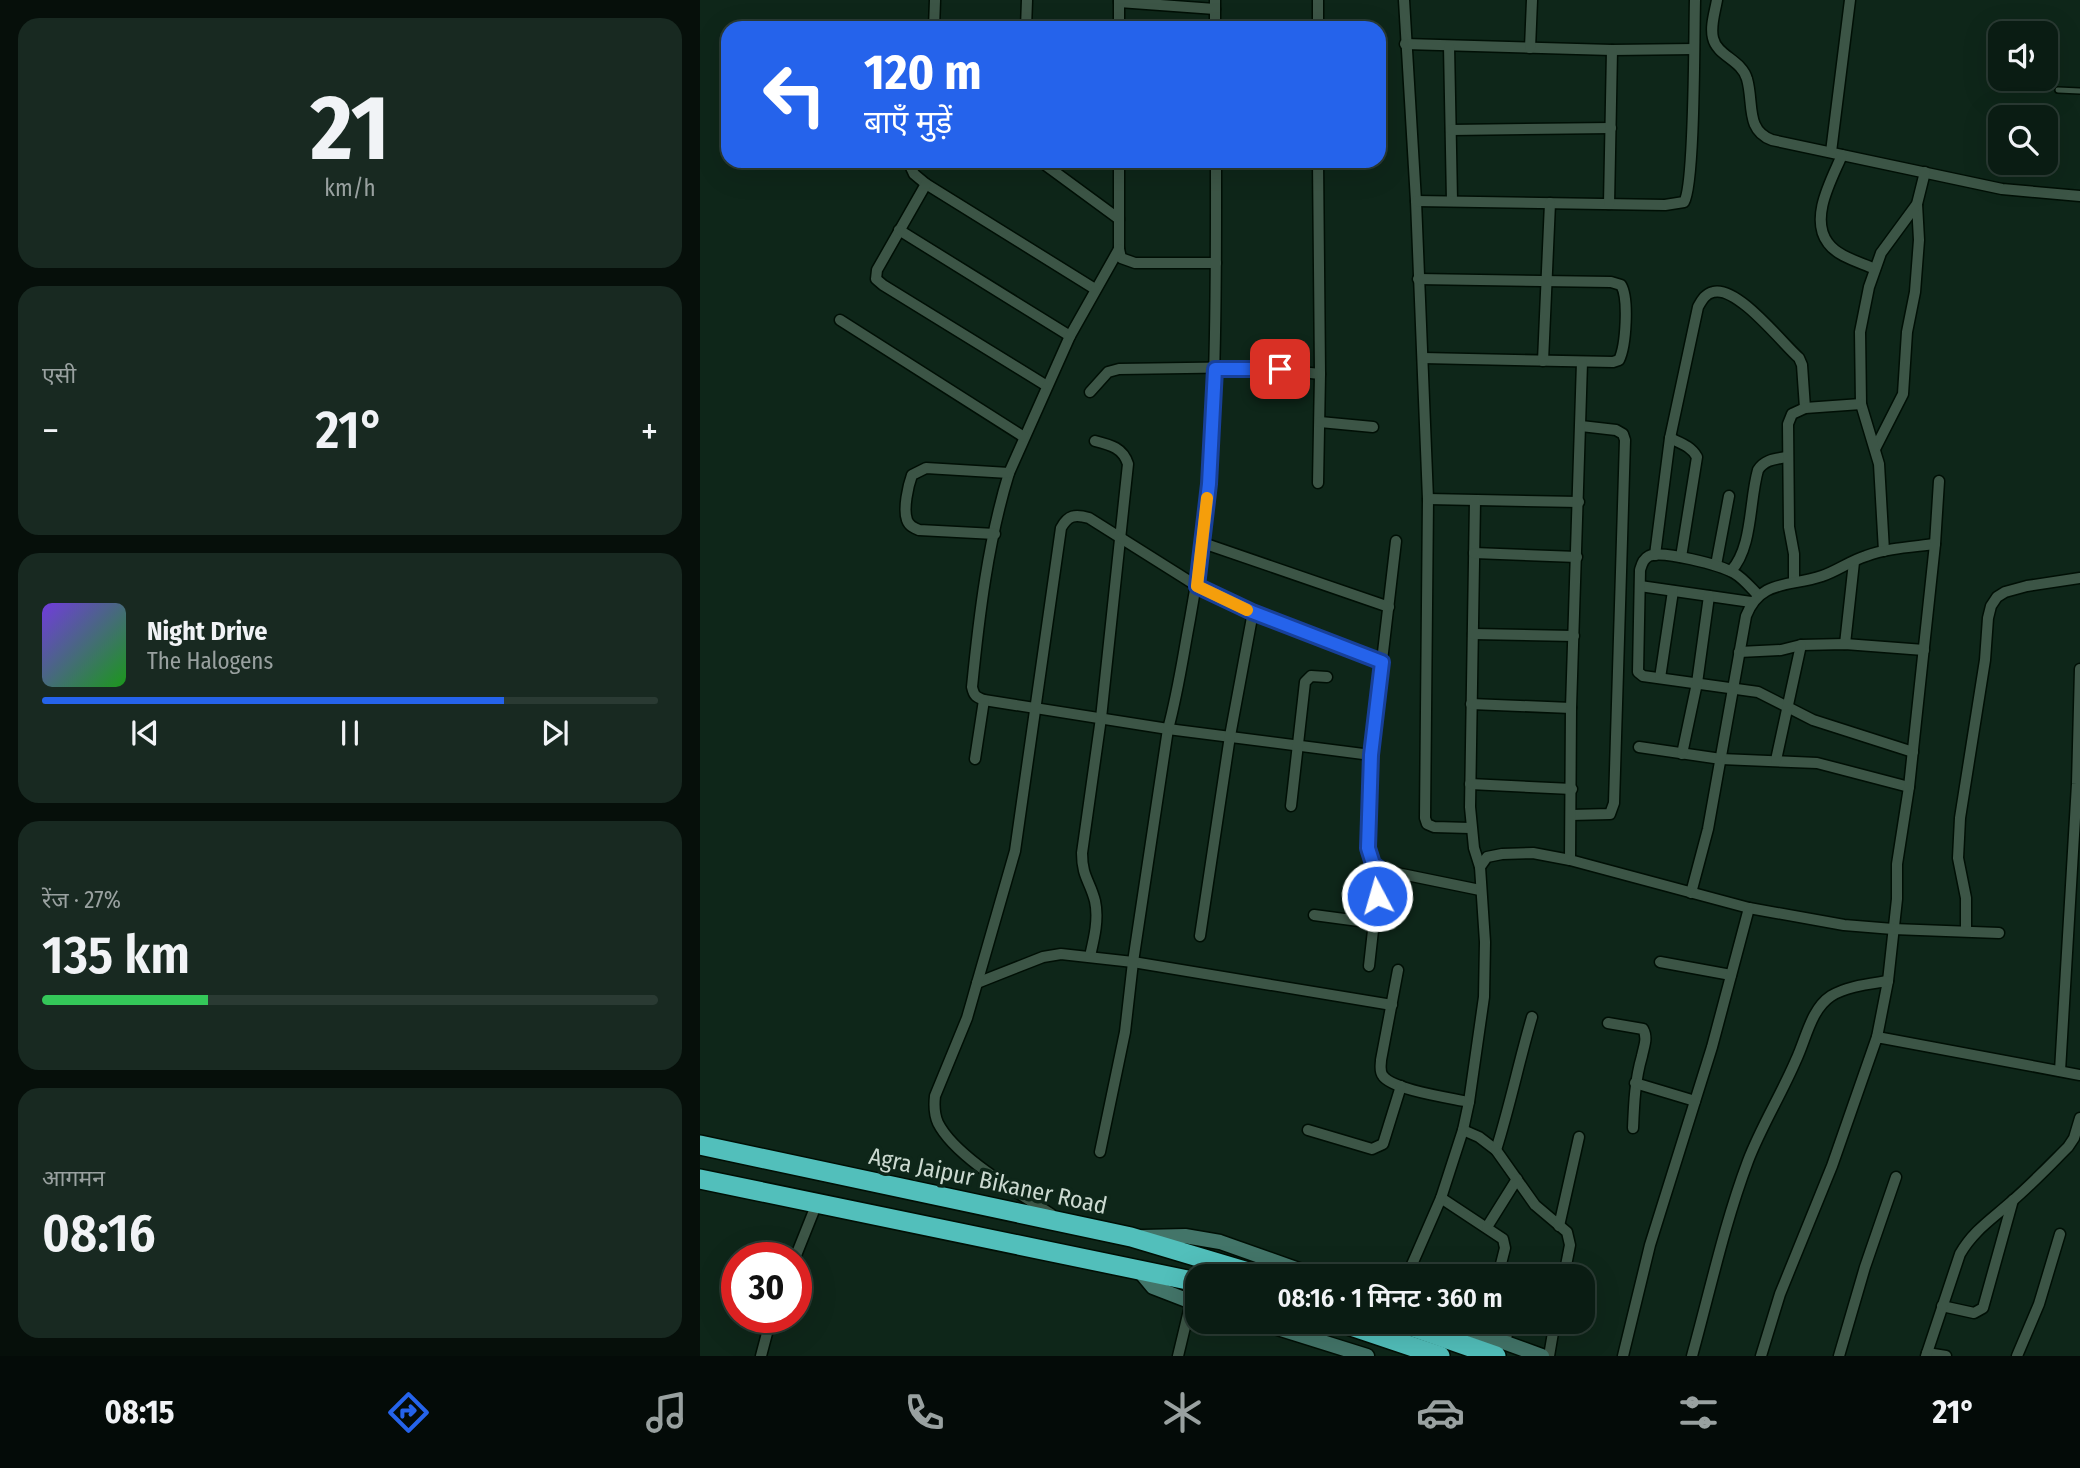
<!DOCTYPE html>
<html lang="hi">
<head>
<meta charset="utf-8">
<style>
	body { margin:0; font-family:"Fira Sans Condensed","Noto Sans Devanagari",sans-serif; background:#182921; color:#f1f3f6; height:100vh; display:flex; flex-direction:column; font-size:26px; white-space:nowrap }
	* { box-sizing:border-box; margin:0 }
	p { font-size:23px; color:#99a1a0 }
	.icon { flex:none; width:38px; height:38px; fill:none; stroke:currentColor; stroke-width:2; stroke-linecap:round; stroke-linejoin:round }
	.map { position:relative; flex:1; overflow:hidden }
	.details { display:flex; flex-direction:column; gap:18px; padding:18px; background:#060f0a; width:700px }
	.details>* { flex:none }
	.banner { position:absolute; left:21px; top:21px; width:665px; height:147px; border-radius:21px; box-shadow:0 7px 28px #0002,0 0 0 2px #2a3a33; background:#2563eb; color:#fff; overflow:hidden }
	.tools { position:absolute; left:1288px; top:21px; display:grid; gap:14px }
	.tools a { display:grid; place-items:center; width:70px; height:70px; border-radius:14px; background:#0a1c13; box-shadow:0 7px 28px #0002,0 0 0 2px #2a3a33; font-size:35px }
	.speed { position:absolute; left:21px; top:1242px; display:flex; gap:14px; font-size:35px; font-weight:700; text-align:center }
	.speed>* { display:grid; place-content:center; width:91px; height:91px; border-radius:50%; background:#0a1c13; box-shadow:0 7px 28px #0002,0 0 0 2px #2a3a33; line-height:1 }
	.speed .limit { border:10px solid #d22; background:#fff; color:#111 }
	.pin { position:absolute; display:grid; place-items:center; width:60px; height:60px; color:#fff; margin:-30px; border-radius:14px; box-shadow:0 4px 10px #0006 }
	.me { position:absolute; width:77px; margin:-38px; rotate:354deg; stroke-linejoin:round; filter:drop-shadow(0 0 5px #0008) }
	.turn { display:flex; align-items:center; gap:24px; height:147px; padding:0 28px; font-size:32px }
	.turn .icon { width:91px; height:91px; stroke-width:2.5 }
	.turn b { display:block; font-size:49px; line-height:60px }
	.big { font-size:52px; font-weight:600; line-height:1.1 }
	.details .widget { flex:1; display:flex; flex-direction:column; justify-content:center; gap:10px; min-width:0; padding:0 24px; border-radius:21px; background:#182921 }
	.details .dial { align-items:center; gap:0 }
	.dial b { font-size:91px; line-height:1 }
	.song { display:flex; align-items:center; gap:21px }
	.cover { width:84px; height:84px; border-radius:10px; background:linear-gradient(135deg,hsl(260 70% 55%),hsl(120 70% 35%)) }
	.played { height:7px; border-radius:4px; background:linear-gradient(90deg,#2563eb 75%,#2a3a33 75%) }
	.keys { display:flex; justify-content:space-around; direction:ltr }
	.heat { display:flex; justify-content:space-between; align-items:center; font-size:38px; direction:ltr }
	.charge { height:10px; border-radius:5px; background:linear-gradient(90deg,#34c759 27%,#2a3a33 0) }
	.trip { position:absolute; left:485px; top:1264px; width:410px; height:70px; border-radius:21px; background:#0a1c13; box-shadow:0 7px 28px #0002,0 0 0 2px #2a3a33; font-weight:600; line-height:70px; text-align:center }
	.tab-bar { display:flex; height:112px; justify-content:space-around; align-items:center; background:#040b08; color:#99a1a0 }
	.tab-bar .icon { width:49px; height:49px }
	.tab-bar .active { color:#2563eb }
	.tab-bar b { font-size:32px; color:#f1f3f6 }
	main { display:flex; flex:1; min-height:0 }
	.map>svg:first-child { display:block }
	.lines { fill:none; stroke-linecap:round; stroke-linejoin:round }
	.lane-casing { stroke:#000f05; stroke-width:8 }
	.street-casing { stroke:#000f05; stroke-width:13 }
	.secondary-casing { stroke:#000f05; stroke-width:17 }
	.highway-casing { stroke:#000f05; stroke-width:22 }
	.lane { stroke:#3c5546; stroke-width:5 }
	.street { stroke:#3c5546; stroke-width:10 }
	.secondary { stroke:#437569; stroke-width:14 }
	.highway { stroke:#52bfbb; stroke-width:19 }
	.route-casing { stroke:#184099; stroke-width:18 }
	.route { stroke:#2563eb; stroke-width:12 }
	.slow { stroke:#f59e0b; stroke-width:12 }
	.labels { text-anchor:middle; stroke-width:7; stroke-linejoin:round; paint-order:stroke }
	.street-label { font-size:24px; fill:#cbd9d0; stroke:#0e2619 }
</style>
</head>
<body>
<main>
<section class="details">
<div class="widget dial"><b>21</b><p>km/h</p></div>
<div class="widget"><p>एसी</p>
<div class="heat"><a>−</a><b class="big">21°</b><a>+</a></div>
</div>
<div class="widget">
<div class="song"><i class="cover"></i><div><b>Night Drive</b><p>The Halogens</p></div></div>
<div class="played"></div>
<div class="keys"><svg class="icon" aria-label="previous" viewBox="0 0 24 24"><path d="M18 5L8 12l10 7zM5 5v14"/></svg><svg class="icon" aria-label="pause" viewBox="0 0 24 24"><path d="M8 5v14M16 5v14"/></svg><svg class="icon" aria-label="next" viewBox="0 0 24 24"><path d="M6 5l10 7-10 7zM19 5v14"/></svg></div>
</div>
<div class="widget"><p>रेंज · 27%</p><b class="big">135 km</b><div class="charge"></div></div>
<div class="widget"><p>आगमन</p><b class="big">08:16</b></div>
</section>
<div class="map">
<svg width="1380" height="1356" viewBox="0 0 1380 1356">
	<rect width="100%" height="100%" fill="#0e2619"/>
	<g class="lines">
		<defs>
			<polyline id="lane" points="1358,90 1380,91"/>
			<g id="street">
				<polyline points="704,0 716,201 728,499 725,818 727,824 734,827 770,828"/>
				<path d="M1017,0C1015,12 1010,26 1013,38C1017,56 1042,60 1047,79C1054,103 1045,130 1072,140L1302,189L1380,196"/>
				<polyline points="419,2 515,9"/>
				<polyline points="234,28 235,0"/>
				<polyline points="326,28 327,0"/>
				<polyline points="419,28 419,0"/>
				<polyline points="515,28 515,0"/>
				<polyline points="618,28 618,0"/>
				<polyline points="705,44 912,50 994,49"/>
				<polyline points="749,46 752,201"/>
				<polyline points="830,48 832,0"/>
				<polyline points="751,130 911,128"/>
				<polyline points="1131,152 1150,0"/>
				<path d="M1142,155C1132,179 1109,218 1128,243C1138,257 1160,262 1175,269"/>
				<polyline points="208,161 214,174 226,184 395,289"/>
				<polyline points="340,161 419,219"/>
				<polyline points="419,161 419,249 421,258 435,263 516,263"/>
				<polyline points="570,161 618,164"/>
				<polyline points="618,161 620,374 618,483"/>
				<polyline points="226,184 177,270 176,279 183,285 347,386"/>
				<path d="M716,201L965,205L984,202C995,185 994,31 995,0"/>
				<polyline points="909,204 912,50"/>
				<polyline points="199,230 370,336"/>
				<path d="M419,249L370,336L309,473C288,541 279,616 272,687C274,696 276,697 284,700L468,729L671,755"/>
				<path d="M718,279L911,282L921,285C929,298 926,346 919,360L913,362L723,358"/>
				<polyline points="140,320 324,437"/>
				<polyline points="843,361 850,203"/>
				<polyline points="390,392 408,372 419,369 553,367 620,374"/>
				<polyline points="620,422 673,427"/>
				<path d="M970,438C980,443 991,446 997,457L981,557"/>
				<polyline points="1175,449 1203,394 1207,332 1215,292 1219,240 1217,204"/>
				<polyline points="728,499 879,502"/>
				<polyline points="775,501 770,807 774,848 780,867"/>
				<path d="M295,534L219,530C214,528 209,526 207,520C203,509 208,486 212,475L226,468L309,473"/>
				<path d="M696,541L671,755L668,848C671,864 677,868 692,872L780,890"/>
				<polyline points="503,543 689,607"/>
				<polyline points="1184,551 1179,464 1161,404 1160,332 1169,287 1181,253 1217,204 1225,172"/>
				<polyline points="774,553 877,557"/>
				<path d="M955,555L970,438L998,307C1002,300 1005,294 1013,292C1037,285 1081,342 1099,358L1102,365L1105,408"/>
				<polyline points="1016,565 1029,496"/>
				<path d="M1031,571C1053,547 1049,501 1058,470C1065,459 1076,459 1087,457"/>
				<polyline points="1094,581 1094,554 1089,527 1088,424 1092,414 1105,408 1161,404"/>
				<polyline points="940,586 1051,602"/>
				<path d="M1058,595C1051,588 1043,578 1034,573C1020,565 963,550 949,556C943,559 942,564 940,570L938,672L943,676L1058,692L1113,720L1213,752"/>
				<polyline points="773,634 874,636"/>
				<polyline points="1145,644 1154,562"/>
				<polyline points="1039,652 1081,650 1101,645 1145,644 1224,650"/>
				<polyline points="960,678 973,591"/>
				<polyline points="771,704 871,708"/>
				<polyline points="939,747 1021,759 1117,763 1209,787"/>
				<polyline points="982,754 997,683 1009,596"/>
				<polyline points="275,759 284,700"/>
				<polyline points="1076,760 1101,645"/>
				<polyline points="770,784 872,789"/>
				<polyline points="591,806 605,682 611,676 627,677"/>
				<polyline points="871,815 910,814 914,803 925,440 923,434 916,430 881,426"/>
				<polyline points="870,860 871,708 882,362"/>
				<path d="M991,893L1008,829L1046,616C1060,579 1090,587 1122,576C1137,571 1150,561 1166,556C1187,548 1212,547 1235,544"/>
				<polyline points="614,915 674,923"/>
				<polyline points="1266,931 1266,898 1258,858 1260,818 1285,660 1288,618 1291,606 1297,597 1305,592 1327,586 1380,578"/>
				<polyline points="500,936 530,736 553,612"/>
				<path d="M390,956C394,939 399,919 395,901C390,881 382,877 382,853L401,718L428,464C423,448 411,445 395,441"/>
				<polyline points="960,962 1031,975"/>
				<polyline points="669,966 680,868"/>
				<path d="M698,970L681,1060C681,1065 679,1071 683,1076C693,1090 751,1098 769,1102"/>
				<polyline points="277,983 343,957 361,954 433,962 692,1005"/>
				<path d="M908,1023L943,1029C948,1038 944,1046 942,1056C935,1080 934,1103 933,1128"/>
				<polyline points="1177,1037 1188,981 1197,899 1197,864 1209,787 1235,544 1239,481"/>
				<polyline points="1360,1071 1377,784 1380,669"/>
				<polyline points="935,1083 995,1101"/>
				<polyline points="608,1130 672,1149 683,1144 701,1086"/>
				<polyline points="763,1130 779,1137 796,1150 835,1205 867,1232 870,1245 864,1276"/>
				<path d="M796,1150C810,1106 819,1061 832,1017"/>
				<path d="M400,1152L425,1032L433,962L468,729C478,692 483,656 490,619C518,467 516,314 516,161"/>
				<polyline points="741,1198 803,1239 805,1248 798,1276"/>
				<path d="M351,1214C319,1193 255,1157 238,1123C234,1114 234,1105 235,1096L267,1018L315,851L361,528C368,515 375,514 389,518L497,586L553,612L682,662"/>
				<polyline points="859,1226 879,1137"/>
				<polyline points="787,1227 817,1179"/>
				<polyline points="95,1258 117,1203"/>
				<polyline points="707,1276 741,1198 763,1130 769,1102 784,997 785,942 780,867 787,857 802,854 833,853 870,860 1049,908 1144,925 1193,929 1299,933"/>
				<polyline points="1242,1306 1274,1313 1283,1308 1313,1200"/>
				<polyline points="805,1343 810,1321"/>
				<polyline points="1227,1353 1246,1356"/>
				<polyline points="61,1356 71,1318"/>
				<polyline points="478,1356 491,1302"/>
				<polyline points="849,1356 855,1321"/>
				<polyline points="923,1356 950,1245 1012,1047 1049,908"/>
				<path d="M992,1356C1010,1291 1024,1225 1048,1161C1061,1127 1081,1095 1096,1060C1106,1039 1111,1009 1131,996C1147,986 1170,984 1188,981"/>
				<polyline points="1061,1356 1080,1294 1132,1166 1177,1037 1380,1075"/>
				<polyline points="1139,1356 1165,1267 1196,1177"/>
				<path d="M1226,1356L1260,1254C1273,1231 1292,1219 1311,1202C1331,1185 1349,1166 1368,1147L1374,1138L1380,1118"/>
				<polyline points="1317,1356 1339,1304 1360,1234"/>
			</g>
			<g id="secondary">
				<polyline points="443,1237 485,1236 520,1242 616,1276"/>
				<polyline points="438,1269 453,1287 497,1304"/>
				<polyline points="555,1321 667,1356"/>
				<polyline points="745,1321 842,1356"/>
			</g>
			<g id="highway">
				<polyline points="0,1145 431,1237 562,1276"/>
				<polyline points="0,1179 497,1282"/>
				<polyline points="636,1321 740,1356"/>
				<polyline points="696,1321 796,1356"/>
			</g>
		</defs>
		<use href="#lane" class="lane-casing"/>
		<use href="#street" class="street-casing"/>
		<use href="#secondary" class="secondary-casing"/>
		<use href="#highway" class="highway-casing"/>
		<use href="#lane" class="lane"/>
		<use href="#street" class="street"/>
		<use href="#secondary" class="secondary"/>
		<use href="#highway" class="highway"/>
	</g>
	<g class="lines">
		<defs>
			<polyline id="route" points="580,369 515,369 509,484 497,586 552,612 682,662 671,755 668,848 673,864 680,869 677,896"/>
		</defs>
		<use href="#route" class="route-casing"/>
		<use href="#route" class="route"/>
		<polyline class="slow" points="507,498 497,586 547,610"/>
	</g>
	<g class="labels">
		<g class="street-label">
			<text transform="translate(288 1181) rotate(12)" y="8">Agra Jaipur Bikaner Road</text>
		</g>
	</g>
</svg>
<div class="tools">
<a><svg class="icon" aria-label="sound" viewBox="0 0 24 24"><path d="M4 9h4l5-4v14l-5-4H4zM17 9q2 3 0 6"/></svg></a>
<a><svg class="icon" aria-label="search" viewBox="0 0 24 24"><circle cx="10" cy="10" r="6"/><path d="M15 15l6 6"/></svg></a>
</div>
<div class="speed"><div class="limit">30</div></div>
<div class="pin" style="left:580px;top:369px;background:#d93025"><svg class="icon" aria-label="arrive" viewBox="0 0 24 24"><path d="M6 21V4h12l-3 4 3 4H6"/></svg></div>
<svg class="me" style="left:677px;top:896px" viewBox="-20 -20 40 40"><circle r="17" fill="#2563eb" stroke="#fff" stroke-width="3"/><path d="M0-11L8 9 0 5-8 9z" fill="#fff"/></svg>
<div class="trip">08:16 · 1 मिनट · 360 m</div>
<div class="banner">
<div class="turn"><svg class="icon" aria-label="left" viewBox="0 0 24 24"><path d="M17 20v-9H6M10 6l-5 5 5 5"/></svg><div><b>120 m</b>बाएँ मुड़ें</div></div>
</div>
</div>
</main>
<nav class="tab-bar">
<b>08:15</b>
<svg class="icon active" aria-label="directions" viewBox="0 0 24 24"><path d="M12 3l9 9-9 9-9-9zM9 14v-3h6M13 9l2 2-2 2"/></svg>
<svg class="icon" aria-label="music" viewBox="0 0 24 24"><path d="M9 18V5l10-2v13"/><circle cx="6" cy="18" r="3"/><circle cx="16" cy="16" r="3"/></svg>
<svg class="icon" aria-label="phone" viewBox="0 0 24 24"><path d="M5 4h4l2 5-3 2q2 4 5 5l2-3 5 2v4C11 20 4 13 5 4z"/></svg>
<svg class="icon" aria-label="climate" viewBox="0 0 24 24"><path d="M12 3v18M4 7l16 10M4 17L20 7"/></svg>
<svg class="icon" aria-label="car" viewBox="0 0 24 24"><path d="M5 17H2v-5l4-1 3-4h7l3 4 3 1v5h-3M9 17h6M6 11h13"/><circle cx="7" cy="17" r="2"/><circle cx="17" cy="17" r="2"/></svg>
<svg class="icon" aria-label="filters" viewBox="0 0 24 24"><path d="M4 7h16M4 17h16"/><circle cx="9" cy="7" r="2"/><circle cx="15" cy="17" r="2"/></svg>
<b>21°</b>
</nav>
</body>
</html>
